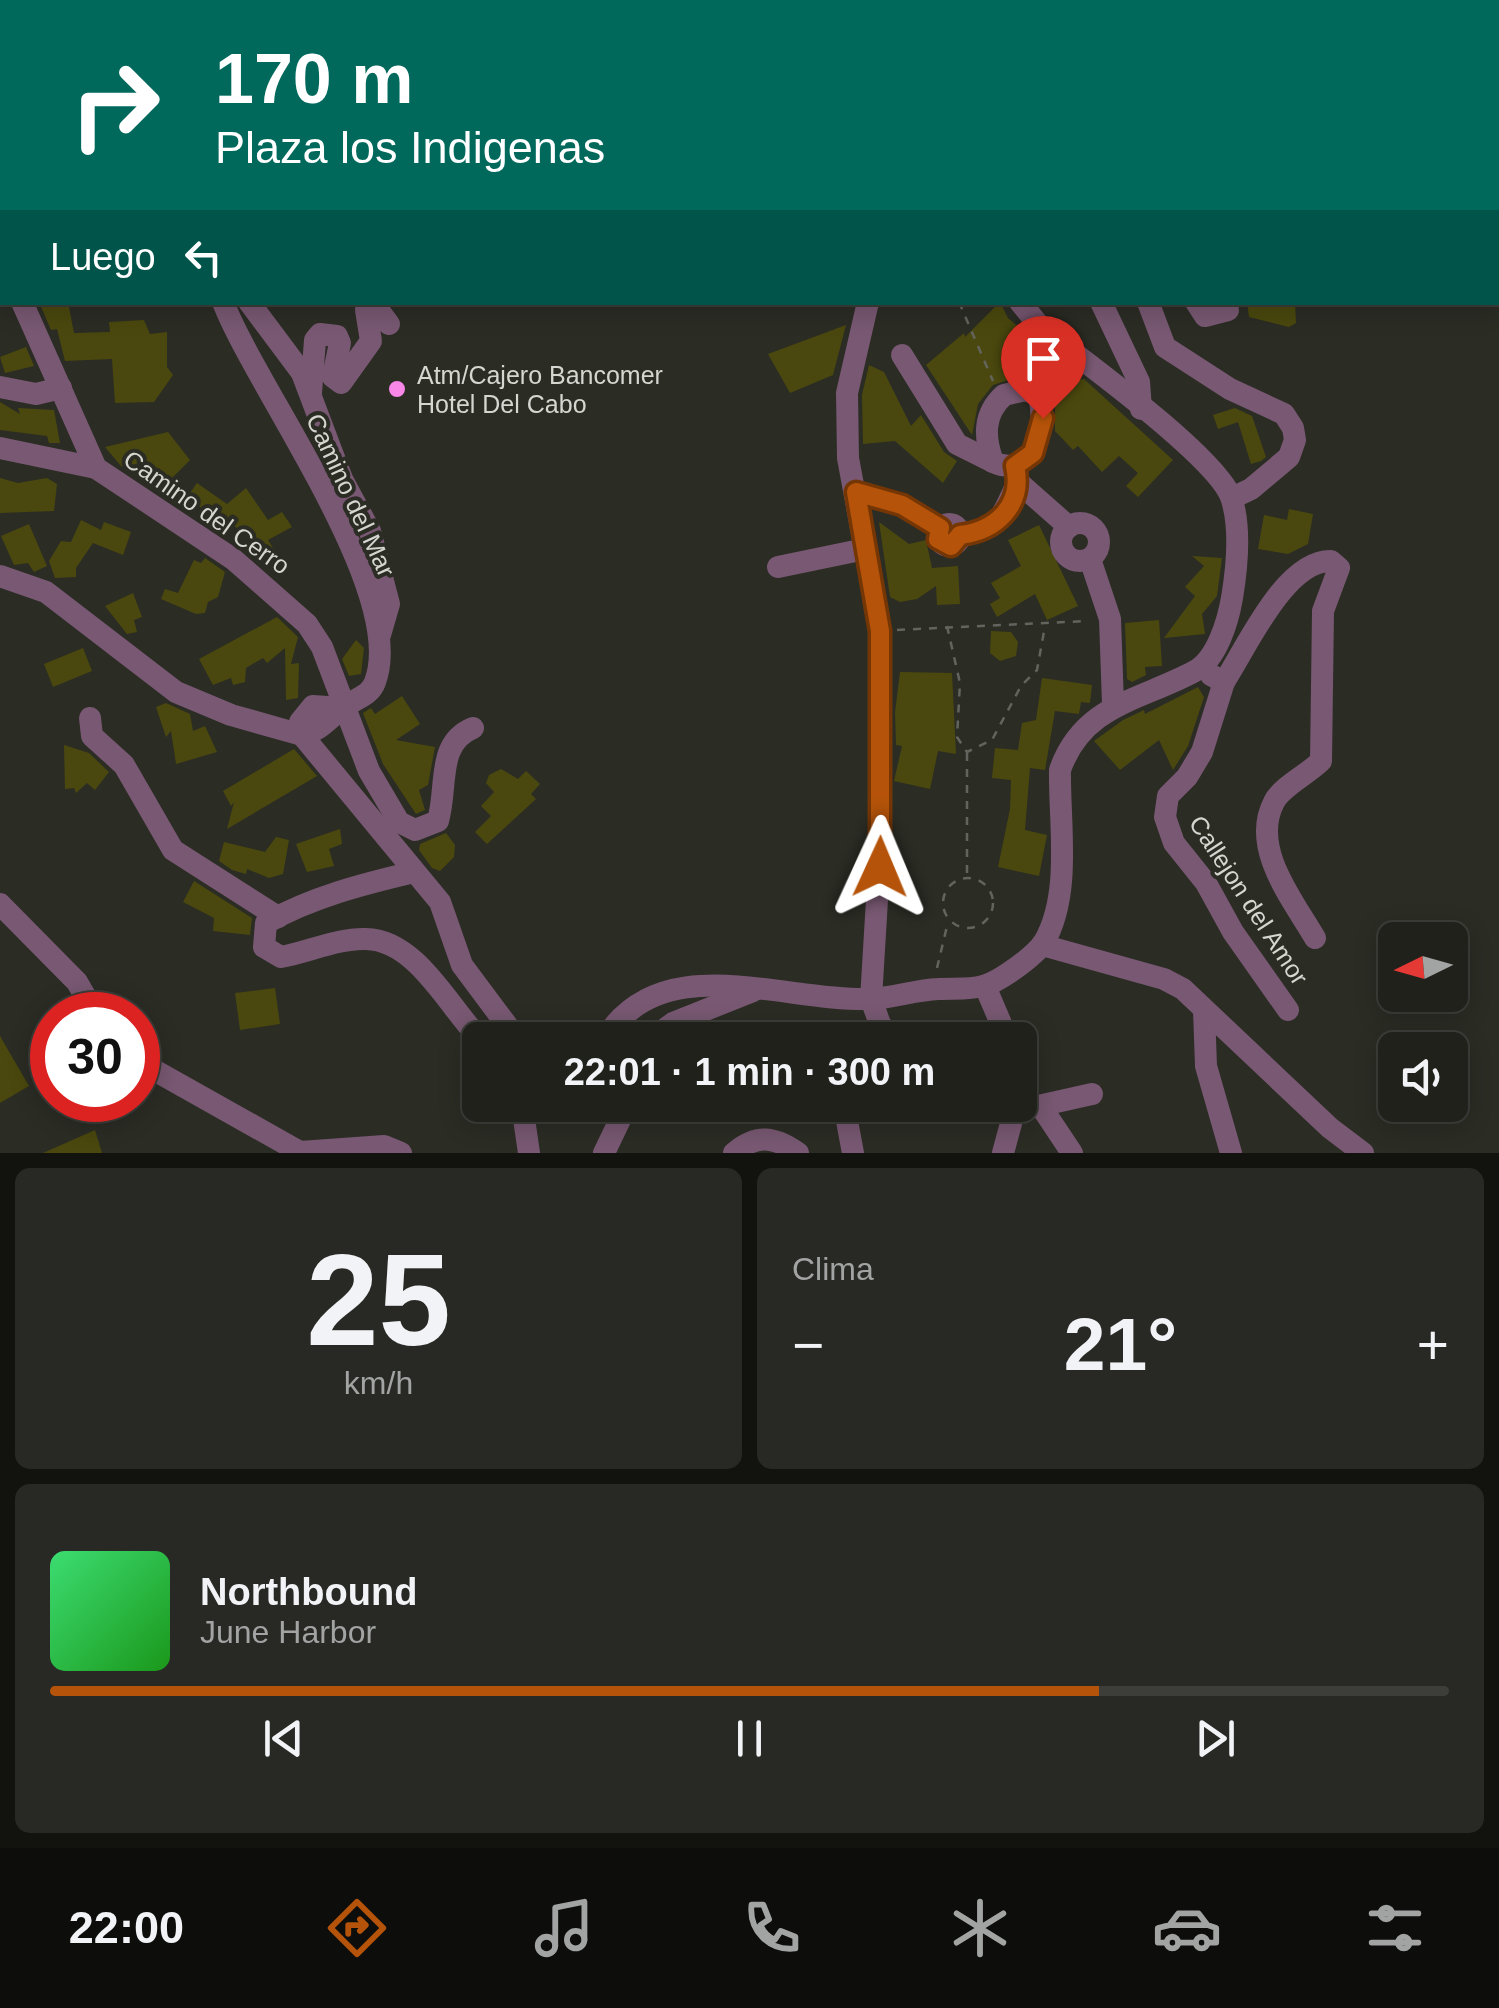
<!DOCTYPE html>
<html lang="es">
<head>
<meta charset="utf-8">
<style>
	body { margin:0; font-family:Arial,sans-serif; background:#282924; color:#f1f3f6; height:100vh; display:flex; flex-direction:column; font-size:38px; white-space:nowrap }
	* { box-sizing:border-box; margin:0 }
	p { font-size:32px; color:#a2a3a3 }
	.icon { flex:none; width:55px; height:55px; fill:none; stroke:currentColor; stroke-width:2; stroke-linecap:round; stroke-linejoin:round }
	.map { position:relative; height:1153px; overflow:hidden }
	.panel { display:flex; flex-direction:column; gap:15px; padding:15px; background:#12120f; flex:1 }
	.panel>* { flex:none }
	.banner { position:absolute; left:0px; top:0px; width:1500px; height:305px; box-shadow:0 5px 25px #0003,0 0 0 2px #3d3e3a; background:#00695c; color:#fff; overflow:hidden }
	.needle { width:65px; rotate:265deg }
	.fabs { position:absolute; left:1378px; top:922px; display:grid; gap:20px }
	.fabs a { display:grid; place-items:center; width:90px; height:90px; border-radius:15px; background:#20211b; box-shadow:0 5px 25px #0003,0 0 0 2px #3d3e3a; font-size:50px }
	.speed { position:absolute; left:30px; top:992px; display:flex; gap:20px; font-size:50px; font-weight:700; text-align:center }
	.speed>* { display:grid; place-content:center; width:130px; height:130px; border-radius:50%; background:#20211b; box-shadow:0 5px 25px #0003,0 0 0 2px #3d3e3a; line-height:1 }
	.speed .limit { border:15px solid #d22; background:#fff; color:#111 }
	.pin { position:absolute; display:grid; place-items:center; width:85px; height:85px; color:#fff; margin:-102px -42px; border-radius:50% 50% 50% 0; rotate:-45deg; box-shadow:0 0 10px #0007 }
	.pin .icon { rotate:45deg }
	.me { position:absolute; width:110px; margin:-55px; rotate:1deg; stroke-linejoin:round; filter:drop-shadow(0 0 8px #0008) }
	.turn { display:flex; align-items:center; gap:35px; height:210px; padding:0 50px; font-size:45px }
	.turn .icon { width:130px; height:130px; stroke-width:2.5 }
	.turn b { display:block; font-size:70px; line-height:85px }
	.then { display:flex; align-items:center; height:95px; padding:0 50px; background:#0003; gap:20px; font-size:38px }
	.big { font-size:75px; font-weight:800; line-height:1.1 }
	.panel .card { flex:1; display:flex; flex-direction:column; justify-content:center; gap:15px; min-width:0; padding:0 35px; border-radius:15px; background:#282924 }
	.panel .dial { align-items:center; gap:0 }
	.dial b { font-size:130px; line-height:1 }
	.song { display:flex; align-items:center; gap:30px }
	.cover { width:120px; height:120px; border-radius:15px; background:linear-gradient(135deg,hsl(140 70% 55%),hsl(120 70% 35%)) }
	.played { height:10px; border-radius:5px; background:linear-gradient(90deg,#b45309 75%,#3d3e3a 75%) }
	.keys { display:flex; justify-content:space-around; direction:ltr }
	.heat { display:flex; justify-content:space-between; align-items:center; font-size:55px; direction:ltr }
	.panel .tiles { flex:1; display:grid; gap:15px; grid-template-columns:1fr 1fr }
	.card:last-child { grid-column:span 2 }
	.trip { position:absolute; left:462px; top:1022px; width:575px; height:100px; border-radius:15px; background:#20211b; box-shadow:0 5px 25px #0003,0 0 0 2px #3d3e3a; font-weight:800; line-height:100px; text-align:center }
	.tabs { display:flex; height:160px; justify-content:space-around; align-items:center; background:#0d0d0b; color:#a2a3a3 }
	.tabs .icon { width:70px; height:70px }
	.tabs .on { color:#b45309 }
	.tabs b { font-size:45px; color:#f1f3f6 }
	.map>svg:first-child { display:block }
	.building { fill:#4a480e }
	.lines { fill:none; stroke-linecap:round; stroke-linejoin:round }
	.path { stroke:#63645d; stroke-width:2.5; stroke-dasharray:8 8; stroke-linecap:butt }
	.minor { stroke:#785872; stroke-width:22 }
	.route-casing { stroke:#753606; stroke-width:25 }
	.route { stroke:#b45309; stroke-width:18 }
	.poi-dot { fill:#f987e8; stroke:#2b2c24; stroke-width:4 }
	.labels { text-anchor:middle; stroke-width:8; stroke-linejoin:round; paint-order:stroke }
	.poi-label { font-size:25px; fill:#d6d6d1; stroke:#2b2c24; text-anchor:start }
	.street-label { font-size:25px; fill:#d6d6d1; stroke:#2b2c24 }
</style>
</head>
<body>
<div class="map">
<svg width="1499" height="1153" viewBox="0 0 1499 1153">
	<rect width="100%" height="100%" fill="#2b2c24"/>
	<g class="building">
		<polygon points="39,302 68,302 74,333 110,332 109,322 144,320 150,334 167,332 167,367 173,375 154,402 115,403 112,359 65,361 57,329 51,330"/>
		<polygon points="1000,302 1008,318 1052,355 1034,377 1023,375 993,385 978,404 972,435 926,365 964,333 965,337"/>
		<polygon points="1247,302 1295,302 1296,323 1289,327 1249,317"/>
		<polygon points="846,325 833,375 790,393 768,354"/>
		<polygon points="26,347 34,366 5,373 0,357"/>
		<polygon points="869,365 884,372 911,426 921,415 944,452 957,461 943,483 895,441 863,444 862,395"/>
		<polygon points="1084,379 1173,460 1138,497 1126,486 1138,473 1119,456 1102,472 1078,446 1073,450 1055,431 1055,402 1073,380"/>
		<polygon points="0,402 20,414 18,408 54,410 60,443 49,443 47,436 0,430"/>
		<polygon points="1235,408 1252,416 1266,457 1261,461 1251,464 1238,422 1218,429 1213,415"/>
		<polygon points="168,432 190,460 159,491 121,466 105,447"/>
		<polygon points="0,478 18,483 47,478 57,484 54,511 0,513"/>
		<polygon points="197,483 227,504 246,488 268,520 282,512 292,527 268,540 275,551 258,560 249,544 253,541 228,521 220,532 210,526 215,518 197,505 191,513 181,506"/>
		<polygon points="1289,509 1313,514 1308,544 1288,554 1258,549 1264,515 1287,520"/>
		<polygon points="81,520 101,530 104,522 131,532 123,555 93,543 76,568 76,577 55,578 49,561 61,541 71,542"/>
		<polygon points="879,522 909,544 926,540 932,568 958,566 960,604 937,605 936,586 917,599 900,602 890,597"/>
		<polygon points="29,524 47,566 34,572 28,563 14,565 1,536"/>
		<polygon points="1039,525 1078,606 1047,620 1035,594 997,617 990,604 1000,598 991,583 1021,566 1008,540"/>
		<polygon points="1192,556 1222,558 1217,596 1202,614 1205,634 1164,638 1195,596 1185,587 1204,566"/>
		<polygon points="205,558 225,572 218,597 208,602 205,613 196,614 161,599 165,589 178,593 194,560 201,563"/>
		<polygon points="133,593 142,617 134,620 137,632 127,634 105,606"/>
		<polygon points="277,617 298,637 291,664 299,663 298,698 286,700 285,648 267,663 263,658 246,668 245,682 233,685 231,678 213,685 199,659"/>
		<polygon points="1159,620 1162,666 1145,667 1146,675 1132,682 1127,679 1125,623"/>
		<polygon points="991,631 1011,632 1018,642 1016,656 1000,661 990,653"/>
		<polygon points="356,640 364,648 361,674 349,676 342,659"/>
		<polygon points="83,648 92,671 53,687 44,664"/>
		<polygon points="900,672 952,673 956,754 938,751 930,789 894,781 902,746 896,745 895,712"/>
		<polygon points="1042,678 1092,685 1090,703 1081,702 1079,714 1055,711 1045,770 1030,768 1025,830 1047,835 1039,876 998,867 1010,809 1011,780 992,778 995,748 1018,750 1022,723 1036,720"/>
		<polygon points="1198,687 1204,697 1188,746 1173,770 1159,740 1120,770 1094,741 1123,720 1144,710 1145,714"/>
		<polygon points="402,696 420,724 396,740 435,747 428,785 419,790 425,810 416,814 383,764 363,713 371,708 375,714"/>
		<polygon points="166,703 190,714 193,731 205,726 217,752 176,764 171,731 166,737 156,707"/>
		<polygon points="64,745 89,753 109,772 95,790 87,783 76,793 74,788 65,789"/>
		<polygon points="294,749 317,776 227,829 234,802 231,806 223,791"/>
		<polygon points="501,769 518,779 526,771 540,784 531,794 536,799 487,844 475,832 491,816 481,806 494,792 486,783 489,775"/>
		<polygon points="340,829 342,844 329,849 334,866 307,872 296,844"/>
		<polygon points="446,833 455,845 454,857 440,871 432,868 419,850 420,844"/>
		<polygon points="276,837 289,840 283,874 269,878 247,869 246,874 232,870 219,861 224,842 265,852"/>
		<polygon points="194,881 252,918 250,935 213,931 214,918 183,902"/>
		<polygon points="275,988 280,1024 240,1030 235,993"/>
		<polygon points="0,1036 29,1086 0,1103"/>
		<polygon points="95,1130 102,1153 43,1153"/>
	</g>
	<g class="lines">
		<g class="path">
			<polyline points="959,302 993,381"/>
			<polyline points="947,626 960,683 957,737 967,752 992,740 1021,686 1037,670 1045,626"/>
			<polyline points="897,630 1088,621"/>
			<polyline points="967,753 967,875"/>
			<circle cx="968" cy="903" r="25"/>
			<polyline points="937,968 948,922"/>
		</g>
		<g class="minor">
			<polyline points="0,0 1,0"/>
			<polyline points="103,0 104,2"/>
			<polyline points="804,0 806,2"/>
			<polyline points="65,2 65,0"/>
			<polyline points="168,2 169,0"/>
			<polyline points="0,247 2,253"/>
			<polyline points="0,272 2,270"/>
			<path d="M22,302L96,468L233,559L307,624L322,647L369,771L399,822L415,830L438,821C448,786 436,743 473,728"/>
			<path d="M223,302C257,390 409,593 375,682C370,696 356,698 346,706C329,717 323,730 302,735"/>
			<polyline points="249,302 302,373 342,479 370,531 389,604 380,635"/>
			<polyline points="868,302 847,393 848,458 880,631 879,867 871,999 880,1024 893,1040"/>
			<polyline points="1101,302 1139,382 1141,409"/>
			<polyline points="1148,302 1165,347 1230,389 1284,414 1293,428 1295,440 1289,457 1251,489 1232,498"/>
			<polyline points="1196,302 1205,316 1228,310"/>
			<polyline points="902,355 957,444 993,462"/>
			<polyline points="0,387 36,394 61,388"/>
			<path d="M1026,390L1038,395C1049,425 1034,481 993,462C984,437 983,414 1004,395Z"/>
			<polyline points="311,393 315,340 320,334 337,336 340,343 333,377 341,383 371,341 366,310 380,312 389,324"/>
			<polyline points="1038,395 1073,353"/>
			<polyline points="0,448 96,468"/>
			<polyline points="1016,470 1018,482 1069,527"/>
			<polyline points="856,491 902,505 940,528"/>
			<circle cx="1080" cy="542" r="19"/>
			<circle cx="949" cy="535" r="11"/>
			<path d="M960,535C1003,530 1000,517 1018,482"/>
			<polyline points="1090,559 1110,619 1113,704"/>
			<polyline points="778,567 865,549"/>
			<polyline points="0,576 46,592 176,692 231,715 302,735"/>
			<polyline points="1211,675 1224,682 1202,752 1187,777 1168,796 1165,817 1174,843 1206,883 1233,932 1288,1010"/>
			<path d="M1224,682C1247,647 1285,560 1331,561L1339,568L1323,611L1321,761C1308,774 1281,787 1274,802C1250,848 1293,900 1315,938"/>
			<polyline points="342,708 313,706 300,722 302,735 440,902 462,965 518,1040"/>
			<polyline points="90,718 92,736 124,765 173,850 278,917"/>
			<path d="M414,872C363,884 312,897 266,923L264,947L281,957C309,952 338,938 366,939C417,940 449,1008 481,1040"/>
			<polyline points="0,904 77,982 96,1015"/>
			<polyline points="1042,945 1164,979 1183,989 1330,1128 1363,1153"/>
			<polyline points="985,986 1008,1040"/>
			<polyline points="1204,1010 1206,1066 1231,1153"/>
			<path d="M604,1040C660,947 783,1002 870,999C893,998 915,990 938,989C952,988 969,990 983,986C999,982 1035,956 1044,942C1072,894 1059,823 1060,770C1083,704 1142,700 1195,671C1217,659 1228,621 1232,598C1237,568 1241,530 1232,500C1221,460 1080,358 1041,328L1020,302"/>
			<polyline points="650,1040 673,1023 753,991"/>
			<polyline points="138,1061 300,1152 384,1146 401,1153"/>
			<polyline points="522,1105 529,1153"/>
			<polyline points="558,1105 574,1109 578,1105"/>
			<polyline points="844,1105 853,1153"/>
			<polyline points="1042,1108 1072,1153"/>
			<polyline points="1016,1111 1092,1094"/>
			<polyline points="604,1153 627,1105"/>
			<path d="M734,1153C756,1134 774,1136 798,1153"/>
			<polyline points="1003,1153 1016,1105"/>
		</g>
	</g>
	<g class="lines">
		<defs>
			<path id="route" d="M880,867V631L856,492L902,505L940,528L938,539L951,546L960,535C996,531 1024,505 1015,466L1033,453L1043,418"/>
		</defs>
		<use href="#route" class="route-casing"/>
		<use href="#route" class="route"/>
	</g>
	<circle class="poi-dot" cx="397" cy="389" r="10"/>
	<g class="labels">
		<g class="poi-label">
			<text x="417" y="384">Atm/Cajero Bancomer<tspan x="417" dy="29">Hotel Del Cabo</tspan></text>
		</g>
		<g class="street-label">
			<text transform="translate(351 495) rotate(65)" y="9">Camino del Mar</text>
			<text transform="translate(207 512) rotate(35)" y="9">Camino del Cerro</text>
			<text transform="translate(1249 900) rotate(57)" y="9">Callejon del Amor</text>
		</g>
	</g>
</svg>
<div class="fabs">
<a><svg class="needle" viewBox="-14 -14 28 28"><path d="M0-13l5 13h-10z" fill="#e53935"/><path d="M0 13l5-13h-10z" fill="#a2a3a3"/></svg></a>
<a><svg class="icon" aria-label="sound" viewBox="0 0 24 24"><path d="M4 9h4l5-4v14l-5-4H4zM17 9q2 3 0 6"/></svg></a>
</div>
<div class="speed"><div class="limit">30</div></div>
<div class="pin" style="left:1043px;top:418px;background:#d93025"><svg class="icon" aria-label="arrive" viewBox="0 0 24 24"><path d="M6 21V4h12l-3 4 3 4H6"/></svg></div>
<svg class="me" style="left:880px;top:867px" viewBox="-20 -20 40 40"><path d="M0-17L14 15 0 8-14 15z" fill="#b45309" stroke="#fff" stroke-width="4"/></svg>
<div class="trip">22:01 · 1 min · 300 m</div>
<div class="banner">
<div class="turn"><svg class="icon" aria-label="right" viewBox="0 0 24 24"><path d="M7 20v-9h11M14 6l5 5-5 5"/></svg><div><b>170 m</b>Plaza los Indigenas</div></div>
<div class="then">Luego<svg class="icon" aria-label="left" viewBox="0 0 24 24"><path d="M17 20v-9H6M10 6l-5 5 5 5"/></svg></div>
</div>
</div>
<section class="panel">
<div class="tiles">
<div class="card dial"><b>25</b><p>km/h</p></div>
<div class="card"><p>Clima</p>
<div class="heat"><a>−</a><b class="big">21°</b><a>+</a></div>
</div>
<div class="card">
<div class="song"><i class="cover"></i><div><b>Northbound</b><p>June Harbor</p></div></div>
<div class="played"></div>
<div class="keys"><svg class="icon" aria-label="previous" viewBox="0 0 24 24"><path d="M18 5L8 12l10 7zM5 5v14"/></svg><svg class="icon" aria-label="pause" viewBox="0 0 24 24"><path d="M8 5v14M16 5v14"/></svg><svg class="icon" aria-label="next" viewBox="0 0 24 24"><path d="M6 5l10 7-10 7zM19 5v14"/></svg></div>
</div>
</div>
</section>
<nav class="tabs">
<b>22:00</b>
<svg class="icon on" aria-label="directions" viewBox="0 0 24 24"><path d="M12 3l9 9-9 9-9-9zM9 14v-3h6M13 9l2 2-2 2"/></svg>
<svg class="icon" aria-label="music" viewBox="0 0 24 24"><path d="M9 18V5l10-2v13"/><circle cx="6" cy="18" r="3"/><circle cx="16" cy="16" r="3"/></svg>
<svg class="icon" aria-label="phone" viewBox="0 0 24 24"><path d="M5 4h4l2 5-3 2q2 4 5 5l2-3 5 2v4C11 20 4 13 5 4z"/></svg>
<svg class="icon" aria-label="climate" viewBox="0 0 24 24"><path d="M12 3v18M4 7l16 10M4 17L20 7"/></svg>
<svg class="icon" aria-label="car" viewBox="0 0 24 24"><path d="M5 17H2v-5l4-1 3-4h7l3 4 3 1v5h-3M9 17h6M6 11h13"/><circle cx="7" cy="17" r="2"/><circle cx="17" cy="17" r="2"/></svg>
<svg class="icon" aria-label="filters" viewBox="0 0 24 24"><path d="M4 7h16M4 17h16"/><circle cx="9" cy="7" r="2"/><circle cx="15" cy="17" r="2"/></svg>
</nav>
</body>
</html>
